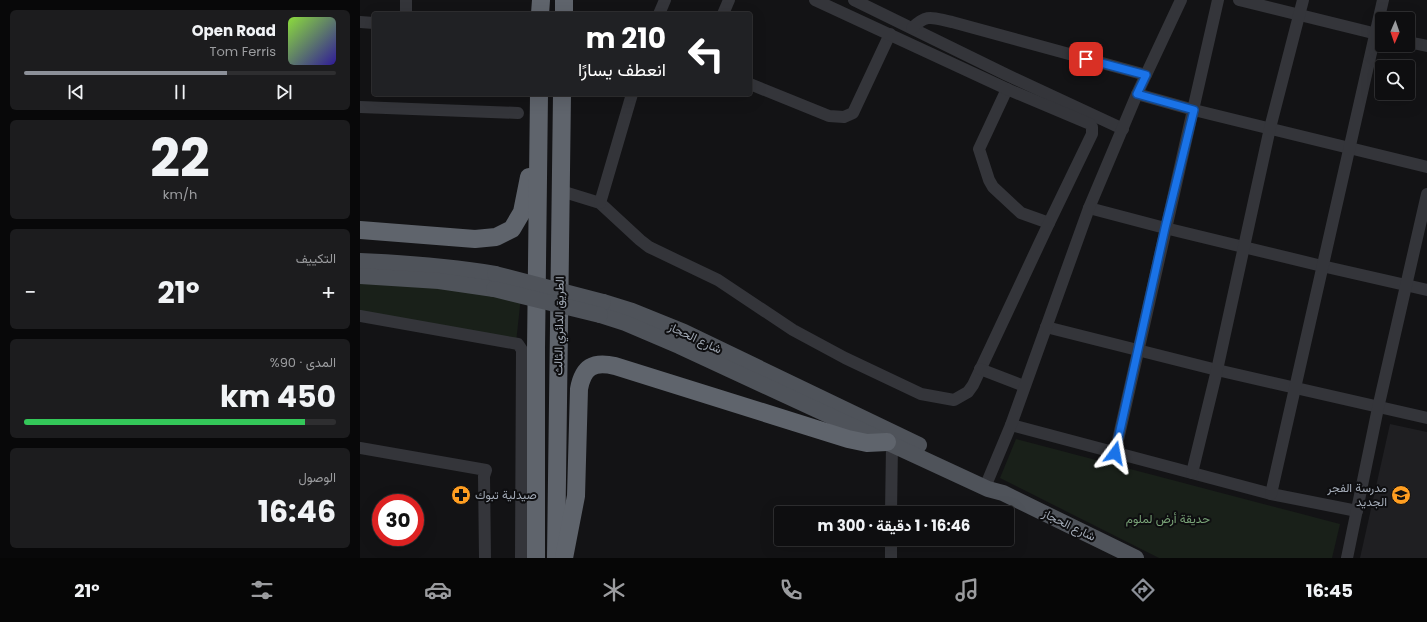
<!DOCTYPE html>
<html lang="ar">
<head>
<meta charset="utf-8">
<style>
	body { margin:0; font-family:Poppins,Vazirmatn,sans-serif; background:#1c1c1e; color:#f1f3f6; direction:rtl; height:100vh; display:flex; flex-direction:column; font-size:15px; white-space:nowrap }
	* { box-sizing:border-box; margin:0 }
	p { font-size:13px; color:#9b9c9f }
	.icon { flex:none; width:22px; height:22px; fill:none; stroke:currentColor; stroke-width:2; stroke-linecap:round; stroke-linejoin:round }
	.map { position:relative; flex:1; overflow:hidden; direction:ltr }
	.details { display:flex; flex-direction:column; gap:10px; padding:10px; background:#080809; width:360px }
	.details>* { flex:none }
	.banner { position:absolute; left:12px; top:12px; width:380px; height:84px; border-radius:4px; box-shadow:0 4px 16px #0002,0 0 0 1px #2e2e30; direction:rtl; background:#202124; color:#fff; overflow:hidden }
	.needle { width:26px; rotate:182deg }
	.buttons { position:absolute; left:1015px; top:12px; display:grid; gap:8px }
	.buttons a { display:grid; place-items:center; width:40px; height:40px; border-radius:4px; background:#0e0e10; box-shadow:0 4px 16px #0002,0 0 0 1px #2e2e30; font-size:20px }
	.speed { position:absolute; left:12px; top:494px; display:flex; gap:8px; font-size:20px; font-weight:700; text-align:center }
	.speed>* { display:grid; place-content:center; width:52px; height:52px; border-radius:50%; background:#0e0e10; box-shadow:0 4px 16px #0002,0 0 0 1px #2e2e30; line-height:1 }
	.speed .limit { border:6px solid #d22; background:#fff; color:#111 }
	.pin { position:absolute; display:grid; place-items:center; width:34px; height:34px; color:#fff; margin:-17px; border-radius:8px; box-shadow:0 2px 6px #0006 }
	.me { position:absolute; width:44px; margin:-22px; rotate:13deg; stroke-linejoin:round; filter:drop-shadow(0 0 3px #0008) }
	.turn { display:flex; align-items:center; gap:14px; height:84px; padding:0 20px; font-size:18px }
	.turn .icon { width:52px; height:52px; stroke-width:2.5 }
	.turn b { display:block; font-size:28px; line-height:34px }
	.big { font-size:30px; font-weight:700; line-height:1.1 }
	.details .tile { flex:1; display:flex; flex-direction:column; justify-content:center; gap:6px; min-width:0; padding:0 14px; border-radius:6px; background:#1c1c1e }
	.details .dial { align-items:center; gap:0 }
	.dial b { font-size:52px; line-height:1 }
	.song { display:flex; align-items:center; gap:12px }
	.cover { width:48px; height:48px; border-radius:6px; background:linear-gradient(135deg,hsl(90 70% 55%),hsl(250 70% 35%)) }
	.played { height:4px; border-radius:2px; background:linear-gradient(90deg,#8c9099 65%,#2e2e30 65%) }
	.keys { display:flex; justify-content:space-around; direction:ltr }
	.heat { display:flex; justify-content:space-between; align-items:center; font-size:22px; direction:ltr }
	.charge { height:6px; border-radius:3px; background:linear-gradient(90deg,#34c759 90%,#2e2e30 0) }
	.trip { position:absolute; left:414px; top:506px; width:240px; height:40px; border-radius:4px; background:#0e0e10; box-shadow:0 4px 16px #0002,0 0 0 1px #2e2e30; font-weight:700; line-height:40px; text-align:center; direction:rtl }
	.tabs { display:flex; height:64px; justify-content:space-around; align-items:center; background:#060606; color:#9b9c9f }
	.tabs .icon { width:28px; height:28px }
	.tabs .selected { color:#8c9099 }
	.tabs b { font-size:18px; color:#f1f3f6 }
	main { display:flex; flex:1; min-height:0 }
	.map>svg:first-child { display:block }
	.built { fill:#1f1f22 }
	.green { fill:#192019 }
	.lines { fill:none; stroke-linecap:round; stroke-linejoin:round }
	.minor { stroke:#34353a; stroke-width:12 }
	.major { stroke:#4f535a; stroke-width:16 }
	.highway { stroke:#5f646c; stroke-width:18 }
	.major-bridge { stroke:#4f535a; stroke-width:16 }
	.route-casing { stroke:#114b97; stroke-width:10 }
	.route { stroke:#1a73e8; stroke-width:7 }
	.labels { text-anchor:middle; stroke-width:4; stroke-linejoin:round; paint-order:stroke }
	.street-label { font-size:12px; fill:#a3abb7; stroke:#0e0e10 }
	.poi-label { font-size:12px; fill:#a3abb7; stroke:#0e0e10; text-anchor:end }
	.park-label { font-size:12px; fill:#7aa478; stroke:#0e0e10 }
</style>
</head>
<body>
<main>
<div class="map">
<svg width="1067" height="558" viewBox="0 0 1067 558">
	<rect width="100%" height="100%" fill="#131315"/>
	<polygon class="built" points="1030,424 1067,432 1067,558 1000,558"/>
	<g class="green">
		<polygon points="0,277 161,296 156,343 0,316"/>
		<polygon points="656,439 980,524 972,558 799,558 640,478"/>
	</g>
	<g class="lines">
		<g class="minor">
			<polyline points="494,0 645,74 763,129"/>
			<polyline points="879,0 1021,35"/>
			<polyline points="46,14 46,0"/>
			<polyline points="299,14 305,0"/>
			<polyline points="363,14 369,0"/>
			<polyline points="0,22 14,23"/>
			<path d="M552,28C568,13 572,18 592,22L786,75"/>
			<polyline points="1048,42 1067,46"/>
			<polyline points="390,84 469,116 484,117 493,113 530,34"/>
			<polyline points="647,89 619,149 629,180 633,187 661,213 689,223"/>
			<polyline points="777,94 834,110 1067,167"/>
			<polyline points="0,107 158,113"/>
			<polyline points="201,191 240,203 280,240 289,247 358,280 433,330 485,358 561,394 594,400 608,392 613,385 689,223 732,134 732,127 730,124 647,89 455,0"/>
			<polyline points="240,203 272,94"/>
			<polyline points="729,208 805,228 962,266 1067,290"/>
			<polyline points="0,316 158,344 162,350 161,558"/>
			<polyline points="686,327 857,370 1067,418"/>
			<polyline points="620,369 664,386"/>
			<polyline points="651,425 911,494 997,511"/>
			<polyline points="0,448 126,470 124,476 125,558"/>
			<polyline points="755,453 858,0"/>
			<polyline points="832,473 857,370 910,128 943,0"/>
			<polyline points="628,480 651,425 729,208 777,94 821,0"/>
			<polyline points="911,494 1023,0"/>
			<polyline points="531,513 532,445"/>
			<polyline points="531,558 531,539"/>
			<polyline points="987,558 1018,408 1067,194"/>
		</g>
		<g class="major">
			<path d="M0,261C46,263 90,266 135,274"/>
			<polyline points="0,276 79,281 134,289"/>
			<polyline points="243,302 272,311 324,332 559,445"/>
			<polyline points="240,315 265,323 319,346 628,489 643,493 776,558"/>
		</g>
		<g class="highway">
			<polyline points="180,14 181,0"/>
			<polyline points="204,14 204,0"/>
			<polyline points="0,230 115,239 136,237 152,229 162,212 169,177"/>
			<polyline points="196,557 202,94"/>
			<polyline points="176,558 176,348 179,94"/>
			<path d="M204,558L216,496L219,389C223,367 233,361 255,366L488,439L507,443L527,442"/>
		</g>
		<g class="major-bridge">
			<polyline points="135,274 243,302"/>
			<polyline points="134,289 240,315"/>
		</g>
	</g>
	<g class="lines">
		<defs>
			<polyline id="route" points="726,59 786,75 777,94 834,110 805,228 755,453"/>
		</defs>
		<use href="#route" class="route-casing"/>
		<use href="#route" class="route"/>
	</g>
	<defs>
		<symbol id="pharmacy-disc" viewBox="-11 -11 22 22"><circle r="9.5" fill="#ff9e21" stroke="#0e0e10"/><path d="M-2-6h4v4h4v4h-4v4h-4v-4h-4v-4h4Z" fill="#111"/></symbol>
		<symbol id="school-disc" viewBox="-11 -11 22 22"><circle r="9.5" fill="#ff9e21" stroke="#0e0e10"/><path d="M0-5L7-2L0 1L-7-2ZM-4 1L0 2.5L4 1V4Q0 6-4 4Z" fill="#111"/></symbol>
	</defs>
	<g fill-rule="evenodd">
		<use href="#pharmacy-disc" x="90" y="484" width="22" height="22"/>
		<use href="#school-disc" x="1030" y="484" width="22" height="22"/>
	</g>
	<g class="labels">
		<g class="street-label">
			<text transform="translate(199 326) rotate(-89)" y="4">الطريق الدائري الثالث</text>
			<text transform="translate(335 338) rotate(25)" y="4">شارع الحجاز</text>
			<text transform="translate(709 525) rotate(26)" y="4">شارع الحجاز</text>
		</g>
		<g class="poi-label">
			<text x="1027" y="492">مدرسة الفجر<tspan x="1027" dy="14">الجديد</tspan></text>
			<text x="115" y="499" text-anchor="start">صيدلية تبوك</text>
		</g>
		<g class="park-label">
			<text x="808" y="523">حديقة أرض لملوم</text>
		</g>
	</g>
</svg>
<div class="buttons">
<a><svg class="needle" viewBox="-14 -14 28 28"><path d="M0-13l5 13h-10z" fill="#e53935"/><path d="M0 13l5-13h-10z" fill="#9b9c9f"/></svg></a>
<a><svg class="icon" aria-label="search" viewBox="0 0 24 24"><circle cx="10" cy="10" r="6"/><path d="M15 15l6 6"/></svg></a>
</div>
<div class="speed"><div class="limit">30</div></div>
<div class="pin" style="left:726px;top:59px;background:#d93025"><svg class="icon" aria-label="arrive" viewBox="0 0 24 24"><path d="M6 21V4h12l-3 4 3 4H6"/></svg></div>
<svg class="me" style="left:755px;top:453px" viewBox="-20 -20 40 40"><path d="M0-17L14 15 0 8-14 15z" fill="#1a73e8" stroke="#fff" stroke-width="4"/></svg>
<div class="trip">16:46 · 1 دقيقة · 300 m</div>
<div class="banner">
<div class="turn"><svg class="icon" aria-label="left" viewBox="0 0 24 24"><path d="M17 20v-9H6M10 6l-5 5 5 5"/></svg><div><b>210 m</b>انعطف يسارًا</div></div>
</div>
</div>
<section class="details">
<div class="tile">
<div class="song"><i class="cover"></i><div><b>Open Road</b><p>Tom Ferris</p></div></div>
<div class="played"></div>
<div class="keys"><svg class="icon" aria-label="previous" viewBox="0 0 24 24"><path d="M18 5L8 12l10 7zM5 5v14"/></svg><svg class="icon" aria-label="pause" viewBox="0 0 24 24"><path d="M8 5v14M16 5v14"/></svg><svg class="icon" aria-label="next" viewBox="0 0 24 24"><path d="M6 5l10 7-10 7zM19 5v14"/></svg></div>
</div>
<div class="tile dial"><b>22</b><p>km/h</p></div>
<div class="tile"><p>التكييف</p>
<div class="heat"><a>−</a><b class="big">21°</b><a>+</a></div>
</div>
<div class="tile"><p>المدى · 90%</p><b class="big">450 km</b><div class="charge"></div></div>
<div class="tile"><p>الوصول</p><b class="big">16:46</b></div>
</section>
</main>
<nav class="tabs">
<b>16:45</b>
<svg class="icon selected" aria-label="directions" viewBox="0 0 24 24"><path d="M12 3l9 9-9 9-9-9zM9 14v-3h6M13 9l2 2-2 2"/></svg>
<svg class="icon" aria-label="music" viewBox="0 0 24 24"><path d="M9 18V5l10-2v13"/><circle cx="6" cy="18" r="3"/><circle cx="16" cy="16" r="3"/></svg>
<svg class="icon" aria-label="phone" viewBox="0 0 24 24"><path d="M5 4h4l2 5-3 2q2 4 5 5l2-3 5 2v4C11 20 4 13 5 4z"/></svg>
<svg class="icon" aria-label="climate" viewBox="0 0 24 24"><path d="M12 3v18M4 7l16 10M4 17L20 7"/></svg>
<svg class="icon" aria-label="car" viewBox="0 0 24 24"><path d="M5 17H2v-5l4-1 3-4h7l3 4 3 1v5h-3M9 17h6M6 11h13"/><circle cx="7" cy="17" r="2"/><circle cx="17" cy="17" r="2"/></svg>
<svg class="icon" aria-label="filters" viewBox="0 0 24 24"><path d="M4 7h16M4 17h16"/><circle cx="9" cy="7" r="2"/><circle cx="15" cy="17" r="2"/></svg>
<b>21°</b>
</nav>
</body>
</html>
